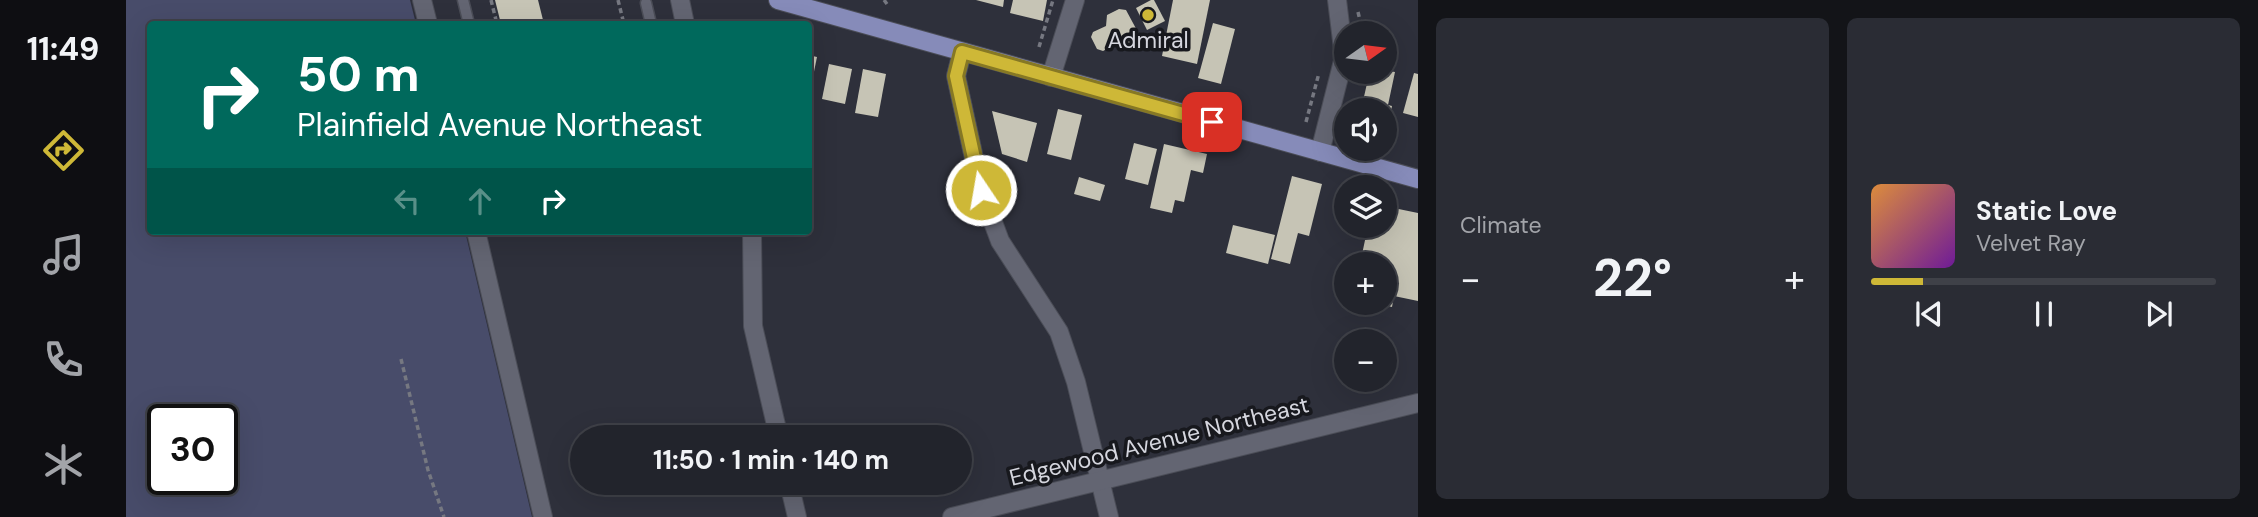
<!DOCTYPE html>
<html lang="en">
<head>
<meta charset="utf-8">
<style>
	body { margin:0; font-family:"DM Sans",sans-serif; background:#2a2c34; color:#f1f3f6; height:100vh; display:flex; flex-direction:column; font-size:26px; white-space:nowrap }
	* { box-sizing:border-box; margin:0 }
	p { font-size:23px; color:#a2a4a9 }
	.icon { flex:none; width:38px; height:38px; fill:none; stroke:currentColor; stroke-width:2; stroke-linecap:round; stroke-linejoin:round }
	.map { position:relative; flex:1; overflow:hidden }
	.drawer { display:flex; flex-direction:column; gap:18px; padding:18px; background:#131418; width:840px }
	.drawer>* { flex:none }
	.top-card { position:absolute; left:21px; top:21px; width:665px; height:214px; border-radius:7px; box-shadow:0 7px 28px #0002,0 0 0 2px #3f4148; background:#00695c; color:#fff; overflow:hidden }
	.needle { width:46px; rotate:76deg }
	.fabs { position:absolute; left:1208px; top:21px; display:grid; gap:14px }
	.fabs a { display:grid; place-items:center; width:63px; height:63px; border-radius:50%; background:#22242c; box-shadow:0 7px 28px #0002,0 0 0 2px #3f4148; font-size:35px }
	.speed { position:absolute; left:21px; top:404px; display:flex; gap:14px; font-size:35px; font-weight:700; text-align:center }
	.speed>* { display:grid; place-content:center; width:91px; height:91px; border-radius:50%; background:#22242c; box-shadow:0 7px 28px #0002,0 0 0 2px #3f4148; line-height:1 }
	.speed .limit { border:4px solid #111; border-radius:10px; background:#fff; color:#111 }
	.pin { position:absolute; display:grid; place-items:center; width:60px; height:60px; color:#fff; margin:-30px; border-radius:14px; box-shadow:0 4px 10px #0006 }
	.me { position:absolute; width:77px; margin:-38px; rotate:348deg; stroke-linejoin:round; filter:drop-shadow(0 0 5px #0008) }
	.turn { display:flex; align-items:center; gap:24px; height:147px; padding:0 35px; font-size:32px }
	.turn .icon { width:91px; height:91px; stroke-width:2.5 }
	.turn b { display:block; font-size:49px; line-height:60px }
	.lanes { display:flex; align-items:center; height:66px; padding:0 35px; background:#0003; justify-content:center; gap:35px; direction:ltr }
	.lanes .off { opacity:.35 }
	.big { font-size:52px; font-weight:700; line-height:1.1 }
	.drawer .tile { flex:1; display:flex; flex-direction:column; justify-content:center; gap:10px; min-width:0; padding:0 24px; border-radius:10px; background:#2a2c34 }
	.song { display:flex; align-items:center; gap:21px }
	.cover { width:84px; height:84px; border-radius:10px; background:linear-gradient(135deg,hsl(30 70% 55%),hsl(280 70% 35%)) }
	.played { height:7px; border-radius:4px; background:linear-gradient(90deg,#ceb837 15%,#3f4148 15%) }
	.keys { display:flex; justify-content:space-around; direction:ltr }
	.heat { display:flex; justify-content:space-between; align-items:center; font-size:38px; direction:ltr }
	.drawer .tiles { flex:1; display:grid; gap:18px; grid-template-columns:repeat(2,1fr) }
	.trip { position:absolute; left:444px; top:425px; width:402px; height:70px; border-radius:35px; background:#22242c; box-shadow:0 7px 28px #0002,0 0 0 2px #3f4148; font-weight:700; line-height:70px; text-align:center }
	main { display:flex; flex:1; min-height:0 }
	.tab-bar { display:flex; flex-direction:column; width:126px; justify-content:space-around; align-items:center; background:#0e0e12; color:#a2a4a9 }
	.tab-bar .icon { width:49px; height:49px }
	.tab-bar .current { color:#ceb837 }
	.tab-bar b { font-size:32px; color:#f1f3f6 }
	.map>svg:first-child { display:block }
	.green { fill:#484c6a; fill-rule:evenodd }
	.building { fill:#c6c4b5 }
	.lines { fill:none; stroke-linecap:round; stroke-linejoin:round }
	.service-casing { stroke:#4b4d57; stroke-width:13 }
	.minor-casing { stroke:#4b4d57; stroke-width:20 }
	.secondary-casing { stroke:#4b4d57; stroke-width:20 }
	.primary-casing { stroke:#4b4d57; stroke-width:20 }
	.path { stroke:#767881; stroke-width:3.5; stroke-dasharray:5 3.5; stroke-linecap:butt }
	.service { stroke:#636572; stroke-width:10 }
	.minor { stroke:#636572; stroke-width:18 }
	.secondary { stroke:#636572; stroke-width:18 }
	.primary { stroke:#868bb9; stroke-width:18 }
	.route-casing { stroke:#867824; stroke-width:18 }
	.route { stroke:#ceb837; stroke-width:12 }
	.poi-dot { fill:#ceb837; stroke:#17181d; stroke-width:2.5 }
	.labels { text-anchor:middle; stroke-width:7; stroke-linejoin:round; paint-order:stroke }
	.poi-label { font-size:23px; fill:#d5d6de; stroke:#17181d }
	.street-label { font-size:23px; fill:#d5d6de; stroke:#17181d }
</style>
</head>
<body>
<main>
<nav class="tab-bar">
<b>11:49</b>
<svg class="icon current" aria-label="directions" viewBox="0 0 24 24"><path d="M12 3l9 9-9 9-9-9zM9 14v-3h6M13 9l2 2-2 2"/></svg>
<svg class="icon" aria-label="music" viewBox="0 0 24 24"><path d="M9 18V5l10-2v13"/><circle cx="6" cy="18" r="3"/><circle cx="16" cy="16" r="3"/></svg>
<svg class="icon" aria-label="phone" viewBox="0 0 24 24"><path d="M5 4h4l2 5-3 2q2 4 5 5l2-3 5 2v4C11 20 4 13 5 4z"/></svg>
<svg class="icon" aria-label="climate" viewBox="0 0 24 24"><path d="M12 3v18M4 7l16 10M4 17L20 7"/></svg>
</nav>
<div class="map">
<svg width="1292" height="517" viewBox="0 0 1292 517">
	<rect width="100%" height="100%" fill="#2e303b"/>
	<path class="green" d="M0,0H284L290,24H24V231H339L406,517H0ZM96,420V480H37V420Z"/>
	<g class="building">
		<polygon points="369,0 412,0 418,24 375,24"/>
		<polygon points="850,0 878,0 877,7"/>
		<polygon points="887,0 921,0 917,21 884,13"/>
		<polygon points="1025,0 1028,0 1039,21 1021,30 1010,8"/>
		<polygon points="1047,0 1084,0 1071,64 1036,56"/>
		<polygon points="993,9 1000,10 1014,36 1011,42 999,48 988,45 977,51 971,49 965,37 967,32 980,26 981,15"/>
		<polygon points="1087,23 1109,29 1095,84 1072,78"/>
		<polygon points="682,55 691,57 684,91 682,91"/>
		<polygon points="703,64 726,69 719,104 696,99"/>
		<polygon points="737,69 760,74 752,117 729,113"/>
		<polygon points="1258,70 1269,72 1262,105 1266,106 1259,138 1258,110 1235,110 1242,79 1249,81 1251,72 1258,72"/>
		<polygon points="1288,73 1292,74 1292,117 1277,113"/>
		<polygon points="932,109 956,115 945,160 921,154"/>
		<polygon points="866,111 911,123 901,162 876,154"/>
		<polygon points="1008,143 1031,149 1022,185 999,179"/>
		<polygon points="1038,144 1081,154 1077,173 1065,170 1058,202 1049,200 1046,213 1024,208"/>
		<polygon points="1166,176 1196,184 1183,236 1172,233 1164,264 1145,259"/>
		<polygon points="953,177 979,185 974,201 948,194"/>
		<polygon points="1258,206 1292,213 1292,301 1268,296 1266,307 1253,304 1258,303 1258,264 1234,264 1242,226 1258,226"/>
		<polygon points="1107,225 1149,235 1142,264 1100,253"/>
	</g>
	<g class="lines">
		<defs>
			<g id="service">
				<polyline points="337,0 343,24"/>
				<polyline points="520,3 525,24"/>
			</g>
			<g id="minor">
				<polyline points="554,0 559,24"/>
				<polyline points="836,52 830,76 855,190 874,241 933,332 950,382 983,517"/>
				<polyline points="925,77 949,0"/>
				<polyline points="1194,152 1218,57 1211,0"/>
				<polyline points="626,231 627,326 653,438"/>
				<polyline points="663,483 671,517"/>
				<polyline points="826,517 1292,403"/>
			</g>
			<g id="secondary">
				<polyline points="296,0 302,24"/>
				<polyline points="350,231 417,517"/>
			</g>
			<polyline id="primary" points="652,0 1292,179"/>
		</defs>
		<use href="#service" class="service-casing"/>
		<use href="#minor" class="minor-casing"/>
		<use href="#secondary" class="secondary-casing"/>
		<use href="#primary" class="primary-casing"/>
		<g class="path">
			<polyline points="365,0 371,24"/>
			<polyline points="492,0 498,24"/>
			<polyline points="758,0 761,4"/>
			<polyline points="1232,12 1237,33"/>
			<polyline points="913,47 927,0"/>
			<polyline points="1180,122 1193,73"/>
			<polyline points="275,359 302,470 318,517"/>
		</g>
		<use href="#service" class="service"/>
		<use href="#minor" class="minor"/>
		<use href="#secondary" class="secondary"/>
		<use href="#primary" class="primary"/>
	</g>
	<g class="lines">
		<defs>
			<polyline id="route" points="855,190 830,76 836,52 1086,122"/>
		</defs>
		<use href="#route" class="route-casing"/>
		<use href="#route" class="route"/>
	</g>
	<circle class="poi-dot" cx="1022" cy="15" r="7"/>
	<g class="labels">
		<g class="poi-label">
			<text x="1022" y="48">Admiral</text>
		</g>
		<g class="street-label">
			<text transform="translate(1033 441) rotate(-14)" y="8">Edgewood Avenue Northeast</text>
		</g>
	</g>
</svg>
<div class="fabs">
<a><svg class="needle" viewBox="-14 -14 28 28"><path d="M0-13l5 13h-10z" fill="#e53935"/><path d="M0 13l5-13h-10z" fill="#a2a4a9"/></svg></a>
<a><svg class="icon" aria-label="sound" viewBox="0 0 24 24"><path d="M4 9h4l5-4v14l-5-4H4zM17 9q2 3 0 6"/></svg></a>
<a><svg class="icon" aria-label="layers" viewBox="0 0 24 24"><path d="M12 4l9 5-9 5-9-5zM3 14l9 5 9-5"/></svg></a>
<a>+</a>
<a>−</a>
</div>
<div class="speed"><div class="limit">30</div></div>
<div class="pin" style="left:1086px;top:122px;background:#d93025"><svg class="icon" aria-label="arrive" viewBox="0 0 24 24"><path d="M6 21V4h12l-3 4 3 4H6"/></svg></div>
<svg class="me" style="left:855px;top:190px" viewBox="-20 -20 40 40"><circle r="17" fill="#ceb837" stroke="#fff" stroke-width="3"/><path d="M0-11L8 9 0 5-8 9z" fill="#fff"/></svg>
<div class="trip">11:50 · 1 min · 140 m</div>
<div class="top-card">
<div class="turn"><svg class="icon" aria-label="right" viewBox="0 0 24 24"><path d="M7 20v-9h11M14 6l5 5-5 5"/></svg><div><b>50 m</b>Plainfield Avenue Northeast</div></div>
<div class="lanes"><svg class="icon off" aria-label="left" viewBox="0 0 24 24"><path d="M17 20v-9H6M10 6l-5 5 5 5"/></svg><svg class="icon off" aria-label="ahead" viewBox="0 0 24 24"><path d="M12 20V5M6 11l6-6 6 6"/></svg><svg class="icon" aria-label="right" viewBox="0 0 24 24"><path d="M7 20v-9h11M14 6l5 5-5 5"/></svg></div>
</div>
</div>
<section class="drawer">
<div class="tiles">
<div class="tile"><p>Climate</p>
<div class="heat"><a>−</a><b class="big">22°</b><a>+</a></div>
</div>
<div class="tile">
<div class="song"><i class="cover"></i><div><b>Static Love</b><p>Velvet Ray</p></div></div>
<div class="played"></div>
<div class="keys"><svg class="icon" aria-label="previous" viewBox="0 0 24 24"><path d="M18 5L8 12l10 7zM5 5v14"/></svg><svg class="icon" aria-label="pause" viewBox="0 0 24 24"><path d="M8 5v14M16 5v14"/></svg><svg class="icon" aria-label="next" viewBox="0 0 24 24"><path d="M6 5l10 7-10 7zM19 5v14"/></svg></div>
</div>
</div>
</section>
</main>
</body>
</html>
